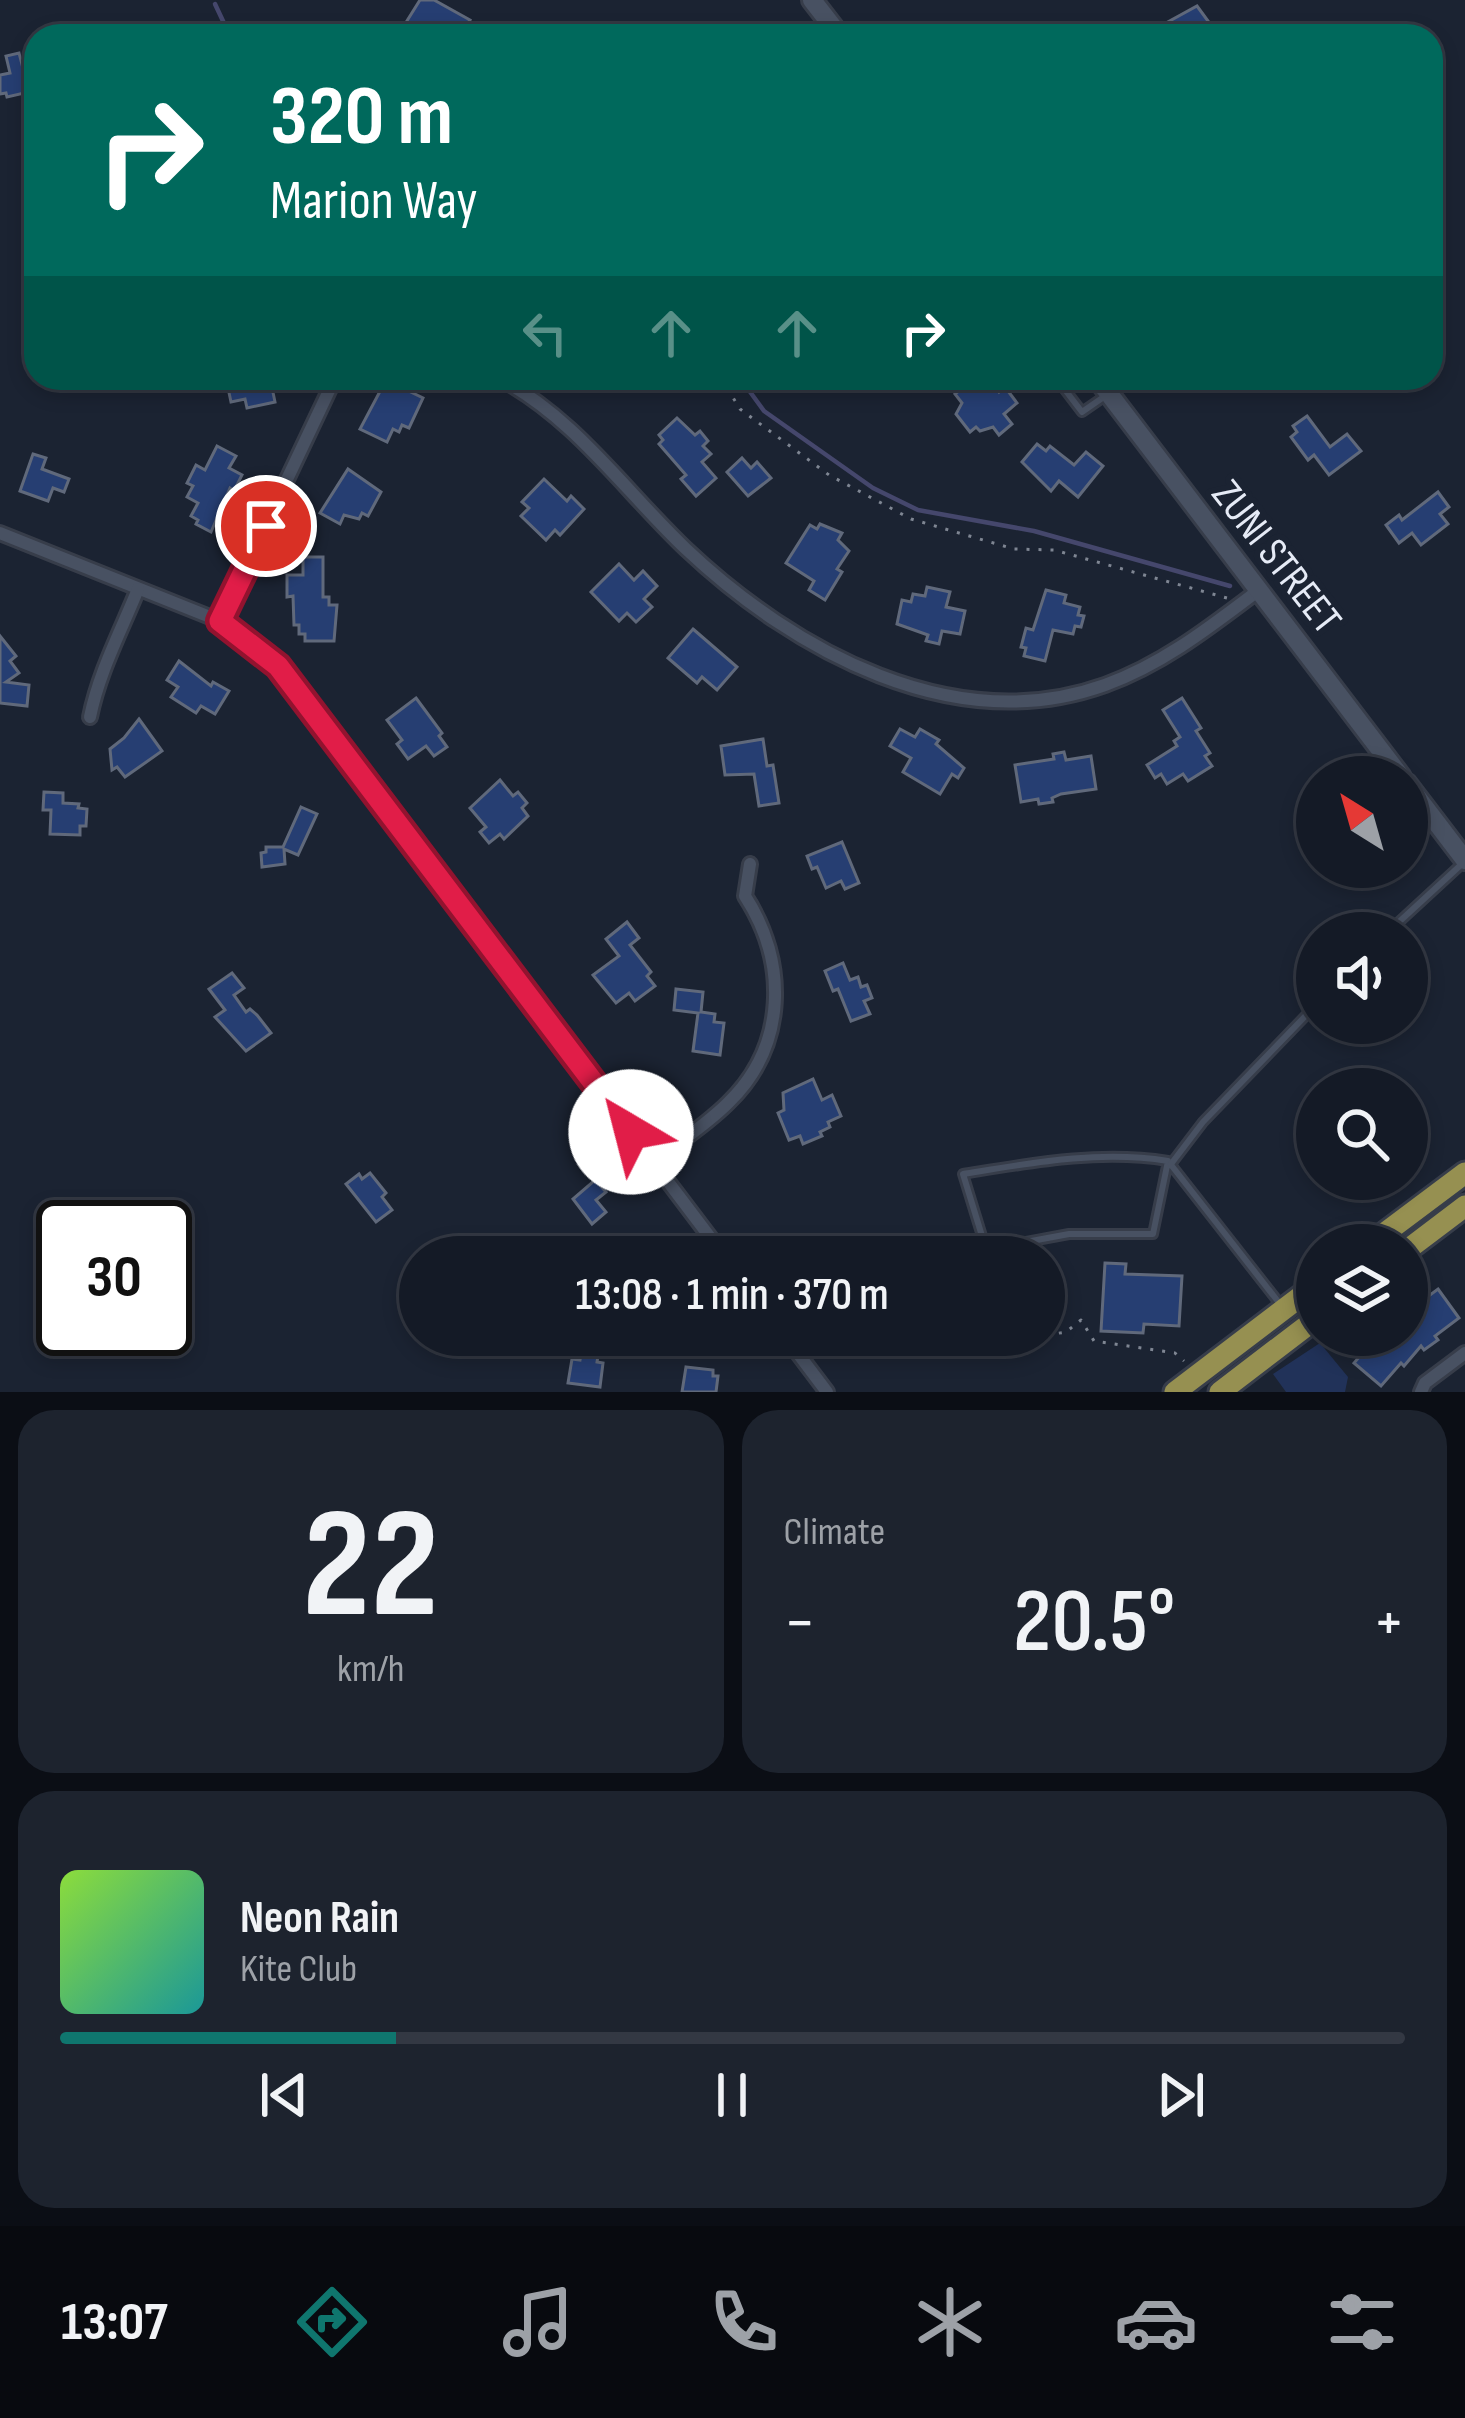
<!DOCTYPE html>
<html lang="en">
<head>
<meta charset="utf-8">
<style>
	body { margin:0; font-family:"Sofia Sans Condensed",sans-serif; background:#1d232e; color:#f1f3f6; height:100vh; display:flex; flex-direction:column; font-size:45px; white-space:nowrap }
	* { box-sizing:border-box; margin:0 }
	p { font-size:39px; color:#9da1a7 }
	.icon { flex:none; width:66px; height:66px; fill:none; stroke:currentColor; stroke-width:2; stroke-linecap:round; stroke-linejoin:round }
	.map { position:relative; height:1392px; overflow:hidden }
	.sheet { display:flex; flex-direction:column; gap:18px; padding:18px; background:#0b0e15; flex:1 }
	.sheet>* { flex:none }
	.top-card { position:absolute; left:24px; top:24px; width:1419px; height:366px; border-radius:36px; box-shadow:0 6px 18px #0003,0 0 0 3px #333843; background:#00695c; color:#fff; overflow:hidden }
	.needle { width:78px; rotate:323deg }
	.controls { position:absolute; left:1296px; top:756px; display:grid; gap:24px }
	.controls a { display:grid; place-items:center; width:132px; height:132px; border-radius:50%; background:#141a26; box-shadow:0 6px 18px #0003,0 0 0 3px #333843; font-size:60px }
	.speed { position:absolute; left:36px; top:1200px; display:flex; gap:24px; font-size:60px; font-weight:700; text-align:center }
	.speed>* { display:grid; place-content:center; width:156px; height:156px; border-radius:50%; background:#141a26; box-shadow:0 6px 18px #0003,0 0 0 3px #333843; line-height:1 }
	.speed .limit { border:6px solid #111; border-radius:18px; background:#fff; color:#111 }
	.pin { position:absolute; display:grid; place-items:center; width:102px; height:102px; color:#fff; margin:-51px; border:6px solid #fff; border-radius:50%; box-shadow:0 3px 12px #0007 }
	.me { position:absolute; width:132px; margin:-66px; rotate:323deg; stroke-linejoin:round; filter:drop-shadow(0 0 9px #0008) }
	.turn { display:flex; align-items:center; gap:42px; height:252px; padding:0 48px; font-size:54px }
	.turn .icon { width:156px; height:156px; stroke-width:2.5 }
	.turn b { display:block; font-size:84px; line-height:102px }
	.lanes { display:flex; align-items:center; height:114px; padding:0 48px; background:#0003; justify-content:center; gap:60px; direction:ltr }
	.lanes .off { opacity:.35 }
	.big { font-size:90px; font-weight:600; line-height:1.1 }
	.sheet .card { flex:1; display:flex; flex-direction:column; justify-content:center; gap:18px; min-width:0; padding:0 42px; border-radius:36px; background:#1d232e }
	.sheet .dial { align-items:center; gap:0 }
	.dial b { font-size:156px; line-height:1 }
	.song { display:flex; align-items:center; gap:36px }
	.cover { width:144px; height:144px; border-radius:18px; background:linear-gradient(135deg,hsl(90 70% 55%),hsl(180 70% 35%)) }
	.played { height:12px; border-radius:6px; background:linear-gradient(90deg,#0f766e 25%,#333843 25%) }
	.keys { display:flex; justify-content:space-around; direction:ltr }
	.heat { display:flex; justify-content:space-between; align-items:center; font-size:66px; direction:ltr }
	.sheet .tiles { flex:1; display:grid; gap:18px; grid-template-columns:1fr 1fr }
	.card:last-child { grid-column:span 2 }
	.trip { position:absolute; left:399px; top:1236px; width:666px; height:120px; border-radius:60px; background:#141a26; box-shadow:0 6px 18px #0003,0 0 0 3px #333843; font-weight:600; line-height:120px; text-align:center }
	.tabs { display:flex; height:192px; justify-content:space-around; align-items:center; background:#080a0f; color:#9da1a7 }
	.tabs .icon { width:84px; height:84px }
	.tabs .selected { color:#0f766e }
	.tabs b { font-size:54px; color:#f1f3f6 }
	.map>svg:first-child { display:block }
	.green { fill:#213259 }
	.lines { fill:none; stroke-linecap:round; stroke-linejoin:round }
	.stream { stroke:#45476c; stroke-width:4.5 }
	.building { fill:#263e72; stroke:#60697b; stroke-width:3 }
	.lane-casing { stroke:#373d4a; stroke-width:12 }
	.street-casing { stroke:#373d4a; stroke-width:18 }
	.secondary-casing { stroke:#373d4a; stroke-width:24 }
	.primary-casing { stroke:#373d4a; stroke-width:27 }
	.path { stroke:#7f8693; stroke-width:3; stroke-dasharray:3 9; stroke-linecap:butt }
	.lane { stroke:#485162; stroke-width:6 }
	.street { stroke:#485162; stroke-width:12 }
	.secondary { stroke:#485162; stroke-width:18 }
	.primary { stroke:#969051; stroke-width:21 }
	.route-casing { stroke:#92132f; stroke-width:30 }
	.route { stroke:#e11d48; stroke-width:21 }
	.labels { text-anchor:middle; stroke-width:12; stroke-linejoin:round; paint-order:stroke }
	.street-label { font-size:42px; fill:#e6ebf6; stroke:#1b2332 }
</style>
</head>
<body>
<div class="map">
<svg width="1465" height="1392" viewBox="0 0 1465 1392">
	<rect width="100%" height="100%" fill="#1b2332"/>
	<polygon class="green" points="1320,1343 1348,1377 1345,1392 1286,1392 1273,1374"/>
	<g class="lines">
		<g class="stream">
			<polyline points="215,4 230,36"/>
			<polyline points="740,378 764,411 873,488 918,510 1034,531 1230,586"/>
		</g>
	</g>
	<g class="building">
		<polygon points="420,0 434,0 470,20 460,36 425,36 405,24"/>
		<polygon points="1197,6 1219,36 1176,36 1166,23"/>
		<polygon points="19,53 29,92 7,97 6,93 0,94 0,75 10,73 6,56"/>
		<polygon points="232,378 270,378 275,402 247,408 245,399 231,402 227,383 233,382"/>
		<polygon points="975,378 983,386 990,380 999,392 1005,387 1017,403 1004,414 1012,424 999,435 993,427 980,431 976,427 970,432 956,414 962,403 955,394"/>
		<polygon points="386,380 423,398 409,428 402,425 399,432 393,429 387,442 360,429"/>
		<polygon points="1307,416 1330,447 1347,434 1361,451 1329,475 1314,455 1308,460 1291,437 1297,432 1293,426"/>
		<polygon points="677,418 695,435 700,431 708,441 703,446 711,454 702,462 716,478 696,496 681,479 686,475 659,444 663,440 659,435"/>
		<polygon points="1037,444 1046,451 1050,446 1074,465 1086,452 1103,466 1078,497 1059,481 1051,491 1022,462"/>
		<polygon points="217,446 236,456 229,468 242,475 234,491 230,488 211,532 196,524 198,520 191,516 198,503 187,497 193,486 187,483 196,465 205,470"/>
		<polygon points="33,454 46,458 42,469 69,479 64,492 53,488 48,501 20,491"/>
		<polygon points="742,458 751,468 757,462 771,478 748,496 727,472"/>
		<polygon points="348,469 381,492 368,516 362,513 359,519 344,515 340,524 320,513"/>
		<polygon points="544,479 567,501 571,496 584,509 560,535 555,530 546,540 521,516 529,508 522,502"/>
		<polygon points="1438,492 1449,507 1440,514 1448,524 1421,545 1412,533 1399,543 1386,525 1399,515 1402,520"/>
		<polygon points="820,524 842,533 838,540 849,551 837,569 842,572 825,600 809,590 814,581 786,563 810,525 817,529"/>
		<polygon points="303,557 323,557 323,597 329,597 329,605 337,605 334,641 305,641 305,634 299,634 299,625 294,625 293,596 287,597 287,575 303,575"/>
		<polygon points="619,564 634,580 643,571 657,586 644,599 652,607 636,622 627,613 619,621 591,592"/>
		<polygon points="927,587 950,592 946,607 965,611 960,634 942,631 939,644 926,641 928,635 897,624 902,600 911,602 913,594 925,596"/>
		<polygon points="1046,590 1066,595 1064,603 1080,607 1078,615 1084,616 1081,627 1075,626 1073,634 1053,630 1045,661 1024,656 1026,648 1021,647 1026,628 1033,630"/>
		<polygon points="693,629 737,667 717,690 702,677 697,683 668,658"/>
		<polygon points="0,636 16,656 10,661 19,673 6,682 29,685 27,706 0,703"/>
		<polygon points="179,661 211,686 213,682 229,691 215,714 201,706 196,713 171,697 178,687 167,680"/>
		<polygon points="416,698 442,733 439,736 447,747 434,756 426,746 408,759 397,744 402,740 387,720"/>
		<polygon points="1182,698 1201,728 1196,731 1210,753 1205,756 1212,766 1188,781 1183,774 1167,784 1161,774 1155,778 1147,765 1177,746 1174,741 1180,737 1163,710"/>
		<polygon points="139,719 162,751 125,777 117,767 112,770 110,749 124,738"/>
		<polygon points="900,729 915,737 920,729 939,740 936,744 964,768 958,778 952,774 940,794 903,772 911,758 890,746"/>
		<polygon points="763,739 767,766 773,765 779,803 759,806 754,774 725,775 721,746"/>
		<polygon points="1064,752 1066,760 1091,756 1096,789 1061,794 1052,798 1053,802 1039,804 1038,799 1021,802 1015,765 1054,759 1053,754"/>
		<polygon points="500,780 513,796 518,792 527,803 522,808 528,816 504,839 500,834 489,843 480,832 486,827 470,808"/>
		<polygon points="44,792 63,793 63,803 79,804 78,808 87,809 86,826 80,826 80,835 50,834 51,810 43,810"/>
		<polygon points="301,807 317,814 298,855 284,849 285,864 262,867 261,853 266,852 266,847 283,847"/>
		<polygon points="842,842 859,883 845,889 841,881 826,888 817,867 812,869 807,856"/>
		<polygon points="627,922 639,938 630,945 651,972 647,976 655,986 635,1001 629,993 616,1003 593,975 619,956 606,939"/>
		<polygon points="843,963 850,980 858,977 861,987 867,985 872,998 864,1001 870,1014 851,1021 838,989 833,991 825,971"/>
		<polygon points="232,973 244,988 234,995 246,1012 250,1009 257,1015 271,1033 246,1051 215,1017 225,1010 209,989"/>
		<polygon points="676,989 703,992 701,1012 715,1014 714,1022 724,1023 720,1055 693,1051 698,1013 674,1010"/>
		<polygon points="813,1079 822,1100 832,1095 841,1116 828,1122 830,1127 820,1132 822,1136 803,1144 800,1136 789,1140 778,1113 784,1110 783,1093"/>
		<polygon points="370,1173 386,1193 382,1197 392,1210 376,1222 346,1184 359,1174 362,1179"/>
		<polygon points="595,1180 606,1192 596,1200 606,1212 592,1224 573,1199"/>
		<polygon points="1105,1263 1126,1264 1125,1274 1182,1276 1179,1326 1144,1324 1143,1333 1101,1331"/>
		<polygon points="1438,1289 1459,1318 1435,1336 1438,1340 1424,1350 1421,1346 1404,1366 1401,1363 1381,1386 1354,1363 1378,1335 1407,1335 1407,1312"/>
		<polygon points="581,1354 598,1356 597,1362 603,1363 600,1387 568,1383 572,1359 580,1360"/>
		<polygon points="686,1367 713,1370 713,1376 718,1376 716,1392 682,1392"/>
	</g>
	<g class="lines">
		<defs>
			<g id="lane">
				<polyline points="1056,378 1082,412 1108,394"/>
				<polyline points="1387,933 1464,862"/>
				<path d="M1168,1161L1153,1234H1069L994,1248L982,1236L963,1174C1031,1163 1099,1150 1168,1161L1280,1304"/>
				<polyline points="1171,1164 1203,1122 1317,1004"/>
			</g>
			<g id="street">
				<path d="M499,378C576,419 624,490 686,549C794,651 954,739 1105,685C1163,664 1210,627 1259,590"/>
				<polyline points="0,533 220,621 278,666 725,1257"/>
				<polyline points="220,621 335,378"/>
				<path d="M90,717C99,672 121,631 138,589"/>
				<path d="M653,1162C678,1143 706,1125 728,1103C787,1046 788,962 745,896L750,864"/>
				<polyline points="784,1335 827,1392"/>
				<polyline points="1421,1392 1425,1383 1465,1353"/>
			</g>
			<g id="secondary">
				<polyline points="812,0 840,36"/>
				<polyline points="1097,378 1401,777"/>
				<polyline points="1407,784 1465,860"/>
			</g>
			<g id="primary">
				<polyline points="1369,1245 1465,1173"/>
				<polyline points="1407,1250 1465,1206"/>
				<polyline points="1175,1392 1317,1284"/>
				<polyline points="1220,1392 1317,1318"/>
			</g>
		</defs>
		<use href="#lane" class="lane-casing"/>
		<use href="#street" class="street-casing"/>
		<use href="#secondary" class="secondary-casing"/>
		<use href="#primary" class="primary-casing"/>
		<g class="path">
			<polyline points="721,378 740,409 829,475 911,519 1014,549 1054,550 1227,598"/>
			<polyline points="1047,1335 1066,1332 1081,1320 1094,1341 1175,1353 1184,1361"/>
		</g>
		<use href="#lane" class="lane"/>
		<use href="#street" class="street"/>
		<use href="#secondary" class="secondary"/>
		<use href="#primary" class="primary"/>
	</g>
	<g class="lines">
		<defs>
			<polyline id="route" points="266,526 220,621 278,666 631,1132"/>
		</defs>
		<use href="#route" class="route-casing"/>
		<use href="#route" class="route"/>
	</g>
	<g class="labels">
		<g class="street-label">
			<text transform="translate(1278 556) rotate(52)" y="15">ZUNI STREET</text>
		</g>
	</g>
</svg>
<div class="controls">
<a><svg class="needle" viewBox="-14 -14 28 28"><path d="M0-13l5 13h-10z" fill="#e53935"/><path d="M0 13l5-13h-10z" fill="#9da1a7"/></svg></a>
<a><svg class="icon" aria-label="sound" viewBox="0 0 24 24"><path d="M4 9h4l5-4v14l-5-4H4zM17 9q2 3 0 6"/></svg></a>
<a><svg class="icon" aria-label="search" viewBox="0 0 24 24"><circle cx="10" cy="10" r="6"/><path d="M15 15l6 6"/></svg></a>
<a><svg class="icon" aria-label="layers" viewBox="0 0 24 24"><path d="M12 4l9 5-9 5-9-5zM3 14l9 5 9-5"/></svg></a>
</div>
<div class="speed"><div class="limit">30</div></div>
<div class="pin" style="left:266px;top:526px;background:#d93025"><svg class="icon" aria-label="arrive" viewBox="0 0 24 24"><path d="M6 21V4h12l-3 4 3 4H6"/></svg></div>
<svg class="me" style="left:631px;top:1132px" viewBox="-20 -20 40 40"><circle r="19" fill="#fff"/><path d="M0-13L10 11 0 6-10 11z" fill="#e11d48"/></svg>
<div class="trip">13:08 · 1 min · 370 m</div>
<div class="top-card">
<div class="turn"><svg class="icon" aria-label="right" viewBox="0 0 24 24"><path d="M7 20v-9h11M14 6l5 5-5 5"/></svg><div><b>320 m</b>Marion Way</div></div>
<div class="lanes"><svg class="icon off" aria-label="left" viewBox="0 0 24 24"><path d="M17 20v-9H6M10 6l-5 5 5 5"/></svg><svg class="icon off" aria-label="ahead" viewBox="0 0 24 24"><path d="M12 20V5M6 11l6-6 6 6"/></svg><svg class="icon off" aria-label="ahead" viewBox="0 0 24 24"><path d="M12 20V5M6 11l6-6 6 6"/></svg><svg class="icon" aria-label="right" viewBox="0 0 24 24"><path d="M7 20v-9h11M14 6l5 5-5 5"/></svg></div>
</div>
</div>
<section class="sheet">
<div class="tiles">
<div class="card dial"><b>22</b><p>km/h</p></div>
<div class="card"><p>Climate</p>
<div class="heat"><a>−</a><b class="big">20.5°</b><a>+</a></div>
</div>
<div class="card">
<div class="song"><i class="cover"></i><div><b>Neon Rain</b><p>Kite Club</p></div></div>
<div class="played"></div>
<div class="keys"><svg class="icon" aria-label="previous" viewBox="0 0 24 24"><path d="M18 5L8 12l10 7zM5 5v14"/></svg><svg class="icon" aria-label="pause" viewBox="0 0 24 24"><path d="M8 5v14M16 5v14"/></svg><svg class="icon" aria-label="next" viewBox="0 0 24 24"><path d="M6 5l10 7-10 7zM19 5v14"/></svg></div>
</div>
</div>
</section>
<nav class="tabs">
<b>13:07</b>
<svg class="icon selected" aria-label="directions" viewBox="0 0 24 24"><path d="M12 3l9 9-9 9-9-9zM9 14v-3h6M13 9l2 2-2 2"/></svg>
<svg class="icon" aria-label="music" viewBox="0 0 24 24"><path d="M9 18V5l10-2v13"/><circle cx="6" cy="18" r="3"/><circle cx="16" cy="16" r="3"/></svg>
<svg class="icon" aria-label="phone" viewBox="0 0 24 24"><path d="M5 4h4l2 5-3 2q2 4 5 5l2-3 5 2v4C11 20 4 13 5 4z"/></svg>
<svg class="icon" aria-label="climate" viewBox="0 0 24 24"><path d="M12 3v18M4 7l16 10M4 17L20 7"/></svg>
<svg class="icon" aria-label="car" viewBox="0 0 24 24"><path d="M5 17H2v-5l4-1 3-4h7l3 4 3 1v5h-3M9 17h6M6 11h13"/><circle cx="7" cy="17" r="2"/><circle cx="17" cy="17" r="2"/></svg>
<svg class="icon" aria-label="filters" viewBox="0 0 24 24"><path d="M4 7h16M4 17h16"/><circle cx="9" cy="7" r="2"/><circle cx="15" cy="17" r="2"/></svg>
</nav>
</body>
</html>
